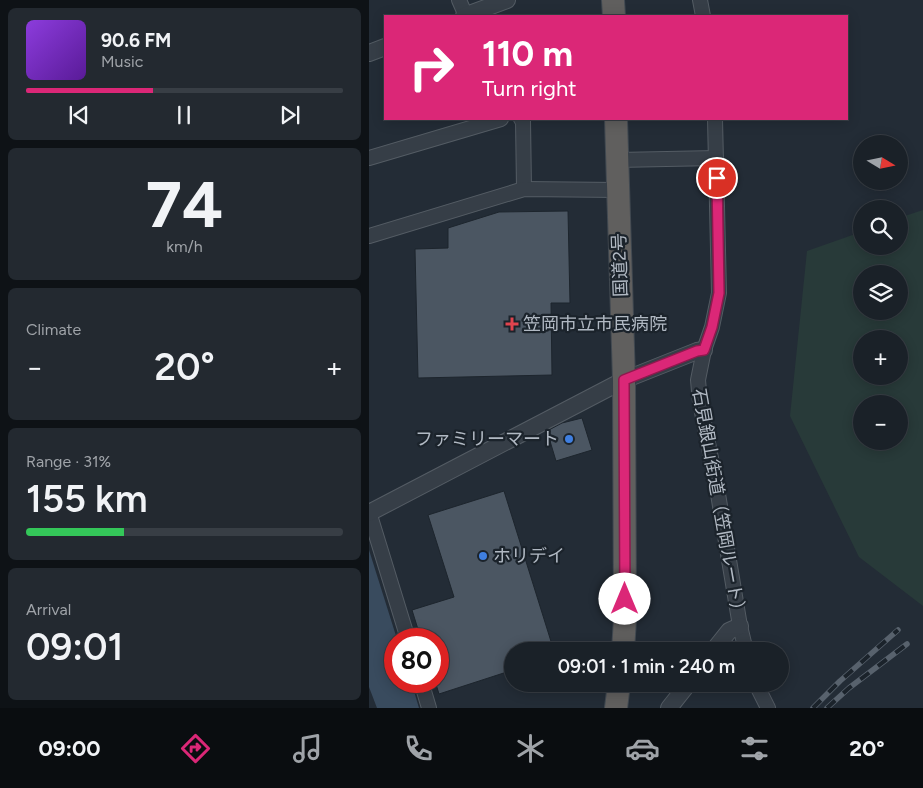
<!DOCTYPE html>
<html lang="en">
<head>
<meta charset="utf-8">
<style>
	body { margin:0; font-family:Figtree,"Noto Sans JP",sans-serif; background:#232930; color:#f1f3f6; height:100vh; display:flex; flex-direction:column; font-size:19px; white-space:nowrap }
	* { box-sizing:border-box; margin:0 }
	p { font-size:16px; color:#9fa3a8 }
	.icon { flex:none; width:28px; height:28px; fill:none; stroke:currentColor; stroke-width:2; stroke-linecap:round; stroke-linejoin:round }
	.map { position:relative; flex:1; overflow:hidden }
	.details { display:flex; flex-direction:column; gap:8px; padding:8px; background:#0e1216; width:369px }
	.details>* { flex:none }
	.banner { position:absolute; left:15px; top:15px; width:464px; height:105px; border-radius:0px; box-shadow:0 2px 12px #0003,0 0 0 1px #383e45; background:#db2777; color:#fff; overflow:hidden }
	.needle { width:32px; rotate:100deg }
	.controls { position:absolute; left:484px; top:135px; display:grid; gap:10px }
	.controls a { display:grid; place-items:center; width:55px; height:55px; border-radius:50%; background:#1a2128; box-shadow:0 2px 12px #0003,0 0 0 1px #383e45; font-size:25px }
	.speed { position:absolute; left:15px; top:628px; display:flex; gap:10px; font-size:25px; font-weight:700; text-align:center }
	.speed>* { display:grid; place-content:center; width:65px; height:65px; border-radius:50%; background:#1a2128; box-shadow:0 2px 12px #0003,0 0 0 1px #383e45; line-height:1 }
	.speed .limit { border:8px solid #d22; background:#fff; color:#111 }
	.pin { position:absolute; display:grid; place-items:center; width:42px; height:42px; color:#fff; margin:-21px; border:2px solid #fff; border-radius:50%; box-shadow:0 1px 5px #0007 }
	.me { position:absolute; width:55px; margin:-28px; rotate:0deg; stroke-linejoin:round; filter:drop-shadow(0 0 4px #0008) }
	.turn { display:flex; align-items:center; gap:18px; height:105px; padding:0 15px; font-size:22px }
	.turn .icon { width:65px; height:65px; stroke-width:2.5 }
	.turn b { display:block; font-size:35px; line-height:42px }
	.big { font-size:38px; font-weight:600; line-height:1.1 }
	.details .card { flex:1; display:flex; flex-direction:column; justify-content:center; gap:8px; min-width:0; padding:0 18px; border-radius:8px; background:#232930 }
	.details .dial { align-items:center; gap:0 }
	.dial b { font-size:65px; line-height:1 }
	.song { display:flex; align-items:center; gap:15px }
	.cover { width:60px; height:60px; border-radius:8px; background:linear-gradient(135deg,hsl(270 70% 55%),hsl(270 70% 35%)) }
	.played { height:5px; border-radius:2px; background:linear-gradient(90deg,#db2777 40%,#383e45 40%) }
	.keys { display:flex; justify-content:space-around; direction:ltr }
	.heat { display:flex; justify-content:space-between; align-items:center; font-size:28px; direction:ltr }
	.charge { height:8px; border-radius:4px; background:linear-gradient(90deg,#34c759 31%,#383e45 0) }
	.trip { position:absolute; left:135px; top:642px; width:285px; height:50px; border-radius:25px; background:#1a2128; box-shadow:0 2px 12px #0003,0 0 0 1px #383e45; font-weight:600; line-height:50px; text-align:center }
	.tab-bar { display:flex; height:80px; justify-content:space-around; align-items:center; background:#0a0d10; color:#9fa3a8 }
	.tab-bar .icon { width:35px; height:35px }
	.tab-bar .current { color:#db2777 }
	.tab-bar b { font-size:22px; color:#f1f3f6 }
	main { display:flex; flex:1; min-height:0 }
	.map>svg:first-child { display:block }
	.green { fill:#283a39; fill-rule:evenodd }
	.water { fill:#394b5e }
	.building { fill:#4b5662; stroke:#1d252d }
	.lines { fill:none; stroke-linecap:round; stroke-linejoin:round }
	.minor-casing { stroke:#545c64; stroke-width:16 }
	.tertiary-casing { stroke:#545c64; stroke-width:18 }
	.trunk-casing { stroke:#414951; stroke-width:24 }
	.minor { stroke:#363e47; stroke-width:14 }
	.tertiary { stroke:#363e47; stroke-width:16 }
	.trunk { stroke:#605f5e; stroke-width:22 }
	.rail-casing { stroke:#58626d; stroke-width:5.5 }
	.rail { stroke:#1b232b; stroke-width:4; stroke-dasharray:11; stroke-linecap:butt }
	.route-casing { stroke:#8e194d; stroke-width:12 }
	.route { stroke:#db2777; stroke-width:9 }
	.health-dot { fill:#e0444e; stroke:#1b232b; stroke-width:2 }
	.shop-dot { fill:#3f7fe0; stroke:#1b232b; stroke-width:2 }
	.labels { text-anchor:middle; stroke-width:4.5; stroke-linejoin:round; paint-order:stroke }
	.street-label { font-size:18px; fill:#b1b9c3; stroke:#1b232b }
	.poi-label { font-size:18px; fill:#b1b9c3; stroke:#1b232b; text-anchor:start }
</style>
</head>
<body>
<main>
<section class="details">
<div class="card">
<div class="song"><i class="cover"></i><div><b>90.6 FM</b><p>Music</p></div></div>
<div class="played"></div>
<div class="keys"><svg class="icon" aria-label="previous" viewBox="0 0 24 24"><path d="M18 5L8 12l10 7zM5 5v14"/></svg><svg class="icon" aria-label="pause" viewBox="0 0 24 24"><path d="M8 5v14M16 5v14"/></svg><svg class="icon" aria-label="next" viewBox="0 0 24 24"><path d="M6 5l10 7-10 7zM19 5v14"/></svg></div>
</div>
<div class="card dial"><b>74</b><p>km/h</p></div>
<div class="card"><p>Climate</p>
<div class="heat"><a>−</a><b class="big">20°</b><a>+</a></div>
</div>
<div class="card"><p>Range · 31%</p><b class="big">155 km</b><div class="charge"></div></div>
<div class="card"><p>Arrival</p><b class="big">09:01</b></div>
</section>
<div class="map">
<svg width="555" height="708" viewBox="0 0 555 708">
	<rect width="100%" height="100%" fill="#232c36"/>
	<path class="green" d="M554,210H555L554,606L490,557L421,416L438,251L492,232V246H530V218ZM492,274H530V311H492ZM492,339H530V376H492ZM492,404H530V441H492Z"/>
	<polygon class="water" points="0,550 28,639 26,639 26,681 42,681 50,708 8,708 0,687"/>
	<g class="building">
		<polygon points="199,211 201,303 182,303 183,375 49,378 46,249 79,248 79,228 130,212"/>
		<polygon points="213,418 223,450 187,461 178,431 193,423"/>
		<polygon points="135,491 185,651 144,651 144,670 70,694 66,681 69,681 69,639 52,639 43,610 85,597 59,515"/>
	</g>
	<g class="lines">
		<defs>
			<g id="minor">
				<polyline points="90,0 97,16"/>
				<polyline points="331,0 334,16"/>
				<polyline points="152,119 154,120 155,189"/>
				<polyline points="346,119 350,293 343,327 335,350 329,380 331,402 349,494 371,626 377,651"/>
				<polyline points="0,158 132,119"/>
				<polyline points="248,160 347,158"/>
				<polyline points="0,236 155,189 248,190"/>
				<polyline points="0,512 39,639"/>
				<polyline points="52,681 60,708"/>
				<polyline points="387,684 399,708"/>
			</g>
			<g id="tertiary">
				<polyline points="95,16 138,0"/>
				<polyline points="0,53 16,47"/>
				<polyline points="0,513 255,380 328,351 335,350"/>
				<polyline points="344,651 360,631 371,626"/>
				<polyline points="300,708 319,684"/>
			</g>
			<g id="trunk">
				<polyline points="244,0 245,16"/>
				<polyline points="247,119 255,380 256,619 254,651"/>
				<polyline points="247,708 250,684"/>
			</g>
		</defs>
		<use href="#minor" class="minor-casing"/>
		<use href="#tertiary" class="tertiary-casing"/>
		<use href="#trunk" class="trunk-casing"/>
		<use href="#minor" class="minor"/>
		<use href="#tertiary" class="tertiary"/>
		<use href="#trunk" class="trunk"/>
		<defs>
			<g id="rail">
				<polyline points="444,708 471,681 529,630"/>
				<polyline points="458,708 480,688 538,644"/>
			</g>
		</defs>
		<use href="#rail" class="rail-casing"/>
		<use href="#rail" class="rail"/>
	</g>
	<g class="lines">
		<defs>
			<polyline id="route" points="256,599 255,380 328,351 335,350 343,327 350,293 348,178"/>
		</defs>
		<use href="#route" class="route-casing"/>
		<use href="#route" class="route"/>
	</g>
	<path class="health-dot" d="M140.5 316.5h5v5h5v5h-5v5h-5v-5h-5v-5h5z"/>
	<g class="shop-dot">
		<circle cx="200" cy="439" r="5"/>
		<circle cx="114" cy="556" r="5"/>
	</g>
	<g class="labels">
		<g class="street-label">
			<text transform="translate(251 265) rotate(-92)" y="6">国道2号</text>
			<text transform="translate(350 504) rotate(80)" y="6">石見銀山街道（笠岡ルート）</text>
		</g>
		<g class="poi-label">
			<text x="154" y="330">笠岡市立市民病院</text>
			<text x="190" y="445" text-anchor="end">ファミリーマート</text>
			<text x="124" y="562">ホリデイ</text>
		</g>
	</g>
</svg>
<div class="controls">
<a><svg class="needle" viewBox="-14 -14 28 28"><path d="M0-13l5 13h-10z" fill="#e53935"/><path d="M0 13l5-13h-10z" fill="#9fa3a8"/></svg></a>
<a><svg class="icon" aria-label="search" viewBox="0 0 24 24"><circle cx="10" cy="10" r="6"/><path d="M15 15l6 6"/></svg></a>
<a><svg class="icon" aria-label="layers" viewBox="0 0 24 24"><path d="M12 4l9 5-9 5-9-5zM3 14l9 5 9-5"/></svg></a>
<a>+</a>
<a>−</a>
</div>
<div class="speed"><div class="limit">80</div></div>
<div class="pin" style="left:348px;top:178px;background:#d93025"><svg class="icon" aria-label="arrive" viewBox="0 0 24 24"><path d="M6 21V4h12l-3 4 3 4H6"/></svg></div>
<svg class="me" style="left:256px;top:599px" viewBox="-20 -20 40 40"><circle r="19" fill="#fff"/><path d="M0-13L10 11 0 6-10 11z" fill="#db2777"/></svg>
<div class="trip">09:01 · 1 min · 240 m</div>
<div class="banner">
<div class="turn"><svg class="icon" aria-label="right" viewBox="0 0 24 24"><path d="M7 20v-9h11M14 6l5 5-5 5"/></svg><div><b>110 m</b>Turn right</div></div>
</div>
</div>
</main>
<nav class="tab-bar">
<b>09:00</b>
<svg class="icon current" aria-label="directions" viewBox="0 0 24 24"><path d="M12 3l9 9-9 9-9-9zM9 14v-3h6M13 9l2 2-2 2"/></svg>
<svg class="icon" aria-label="music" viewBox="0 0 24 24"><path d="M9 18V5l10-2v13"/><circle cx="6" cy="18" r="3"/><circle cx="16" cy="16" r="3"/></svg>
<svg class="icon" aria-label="phone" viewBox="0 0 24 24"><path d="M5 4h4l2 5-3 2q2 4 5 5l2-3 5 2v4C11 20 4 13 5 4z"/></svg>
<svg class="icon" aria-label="climate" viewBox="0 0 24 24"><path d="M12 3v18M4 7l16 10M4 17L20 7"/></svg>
<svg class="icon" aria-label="car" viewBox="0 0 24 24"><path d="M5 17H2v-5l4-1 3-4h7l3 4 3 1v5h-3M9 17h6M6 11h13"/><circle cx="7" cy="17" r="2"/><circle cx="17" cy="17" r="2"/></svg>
<svg class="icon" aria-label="filters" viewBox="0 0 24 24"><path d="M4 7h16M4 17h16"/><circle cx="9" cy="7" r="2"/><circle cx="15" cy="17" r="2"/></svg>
<b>20°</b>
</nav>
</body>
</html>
